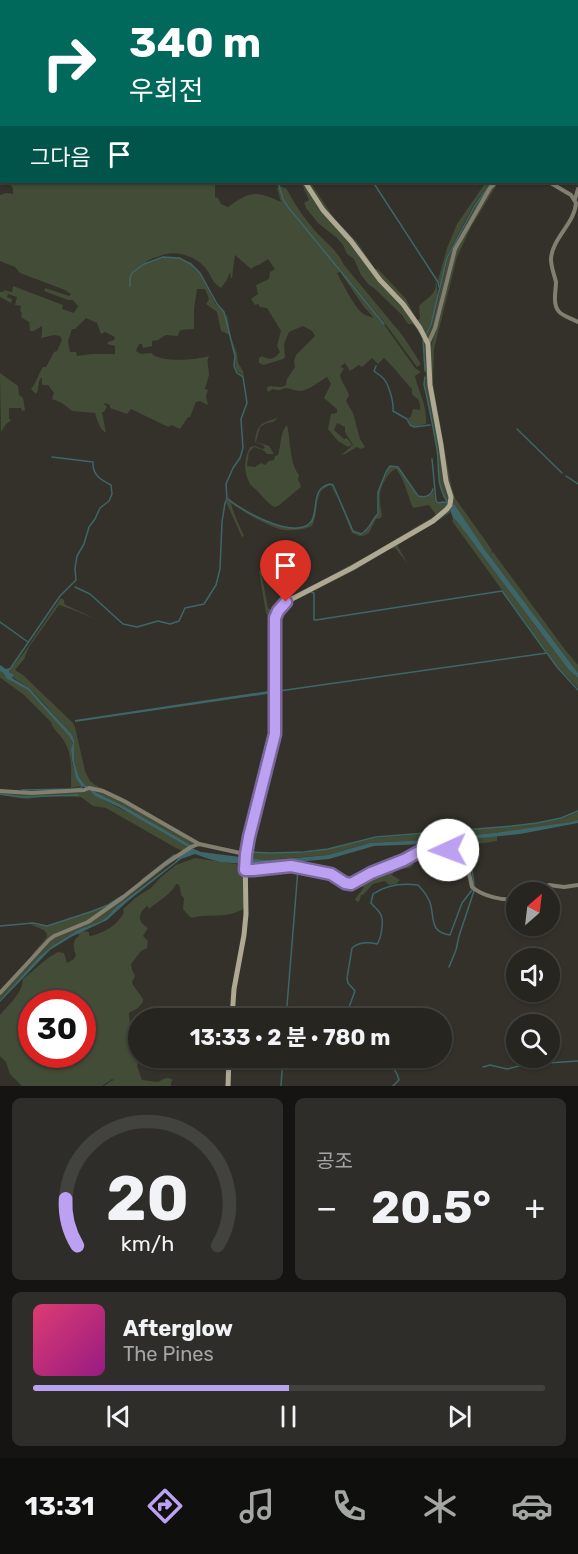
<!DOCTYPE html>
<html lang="ko">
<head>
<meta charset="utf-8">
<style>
	body { margin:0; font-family:Rubik,"Noto Sans KR",sans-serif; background:#2e2d29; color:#f1f3f6; height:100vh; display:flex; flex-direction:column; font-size:22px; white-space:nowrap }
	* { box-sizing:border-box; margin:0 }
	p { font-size:20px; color:#a4a5a5 }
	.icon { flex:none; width:33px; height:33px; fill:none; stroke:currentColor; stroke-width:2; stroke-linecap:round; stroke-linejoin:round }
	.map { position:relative; height:1086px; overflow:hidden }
	.details { display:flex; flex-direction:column; gap:12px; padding:12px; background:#151412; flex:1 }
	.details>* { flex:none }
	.banner { position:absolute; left:0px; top:0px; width:579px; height:183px; box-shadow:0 2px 4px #0004,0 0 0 2px #42423e; background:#00695c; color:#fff; overflow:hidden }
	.needle { width:39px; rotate:28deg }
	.controls { position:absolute; left:506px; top:882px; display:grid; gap:12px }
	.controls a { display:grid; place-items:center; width:54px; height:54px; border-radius:50%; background:#262520; box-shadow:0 2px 4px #0004,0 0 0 2px #42423e; font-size:30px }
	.speed { position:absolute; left:18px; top:990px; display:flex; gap:12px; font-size:30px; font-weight:700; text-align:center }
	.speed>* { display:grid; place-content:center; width:78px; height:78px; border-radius:50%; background:#262520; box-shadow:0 2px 4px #0004,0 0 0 2px #42423e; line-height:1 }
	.speed .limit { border:9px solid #d22; background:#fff; color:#111 }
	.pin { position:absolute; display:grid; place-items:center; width:51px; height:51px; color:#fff; margin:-62px -26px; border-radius:50% 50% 50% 0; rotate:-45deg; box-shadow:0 0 6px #0007 }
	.pin .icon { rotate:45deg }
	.me { position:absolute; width:66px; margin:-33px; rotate:268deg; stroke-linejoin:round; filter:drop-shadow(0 0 4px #0008) }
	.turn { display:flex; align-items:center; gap:21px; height:126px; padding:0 30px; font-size:27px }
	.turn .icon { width:78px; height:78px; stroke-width:2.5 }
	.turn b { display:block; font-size:42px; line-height:51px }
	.then { display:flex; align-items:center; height:57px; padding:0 30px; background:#0003; gap:12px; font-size:22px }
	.big { font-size:45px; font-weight:700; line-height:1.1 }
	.details .tile { flex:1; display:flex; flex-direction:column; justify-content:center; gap:9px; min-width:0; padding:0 21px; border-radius:9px; background:#2e2d29 }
	.details .dial { align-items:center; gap:0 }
	.dial svg { height:156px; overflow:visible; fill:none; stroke:#42423e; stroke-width:7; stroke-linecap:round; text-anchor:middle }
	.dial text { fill:#f1f3f6; stroke:none }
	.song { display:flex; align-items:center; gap:18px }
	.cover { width:72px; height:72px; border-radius:9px; background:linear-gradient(135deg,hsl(340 70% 55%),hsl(310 70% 35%)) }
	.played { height:6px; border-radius:3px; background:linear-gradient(90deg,#bca0f2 50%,#42423e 50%) }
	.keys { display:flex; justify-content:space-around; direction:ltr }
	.heat { display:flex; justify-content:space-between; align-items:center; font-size:33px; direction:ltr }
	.details .tiles { flex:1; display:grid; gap:12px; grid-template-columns:1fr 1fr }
	.tile:last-child { grid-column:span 2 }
	.trip { position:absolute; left:128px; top:1008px; width:324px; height:60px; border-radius:30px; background:#262520; box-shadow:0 2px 4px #0004,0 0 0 2px #42423e; font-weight:700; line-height:60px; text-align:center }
	.menu { display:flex; height:96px; justify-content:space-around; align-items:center; background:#0f0f0d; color:#a4a5a5 }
	.menu .icon { width:42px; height:42px }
	.menu .active { color:#bca0f2 }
	.menu b { font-size:27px; color:#f1f3f6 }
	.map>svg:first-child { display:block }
	.green { fill:#434c36; fill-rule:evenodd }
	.water { fill:#3e6668 }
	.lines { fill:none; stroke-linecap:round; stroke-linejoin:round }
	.stream { stroke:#3e6668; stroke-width:1.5 }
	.street { stroke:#827e70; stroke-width:4 }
	.secondary { stroke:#afa994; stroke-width:5 }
	.route-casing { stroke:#7a689d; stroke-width:15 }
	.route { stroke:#bca0f2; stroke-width:10 }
</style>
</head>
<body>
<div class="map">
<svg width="578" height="1086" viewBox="0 0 578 1086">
	<rect width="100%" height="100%" fill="#33312a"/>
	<g class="green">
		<polygon points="0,0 149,0 153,1 2,2 2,155 0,156"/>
		<rect x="354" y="0" width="176" height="2"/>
		<path d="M8,182H215V197L218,198L221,204L228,207C250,191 256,190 281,202L277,188L279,187L281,191L280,187L282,186L283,188H286C295,205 306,221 319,235C328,244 339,253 344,265L403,336L421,364L417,367L384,322L334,262L383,323L415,368L421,372L415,376C419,394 427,404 426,424L413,427L410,425L408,419L411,416L413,409L420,410C421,400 418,400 412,394V389C402,379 395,368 384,358L378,364L372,358L362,367L359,365L350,371L345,363L341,366L342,368H344L340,375C341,382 347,388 349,395L346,401L353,413L360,439L365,447L361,449L357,447L345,454L341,455L353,445L345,432V427L337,423L334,430L344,439L347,438L352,445L348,447L338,441L328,429L331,414L337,413V409L324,398L331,384L327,377C318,382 310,390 300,391C295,391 290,388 285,388C282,390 276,391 273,389L268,392L267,388L269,386L282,387L286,385L287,379L295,367L294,361L296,355L315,336L312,331L303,326L289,332L284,344L285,357L283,359L264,365L259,363V358L262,356C270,361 275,359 280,352L277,346L281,331L267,308L260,307L258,304L255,305L251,299L258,294L256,285L269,279L270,272L275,269L268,259L259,265H257L251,269L235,255L232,278H231L230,272L227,280L221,288C213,284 211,276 207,270C197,256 175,249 160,256C154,258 148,259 144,264L163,258H179L191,264L200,273L216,305L224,312L226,317L227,314L231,338L237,353L238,363L243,371L245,383L244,377C233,368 236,368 235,355C234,348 232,341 230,335L221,331L217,312L206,304L209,299L205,289H197L194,309V329L181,330L179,332L178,336L166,335L158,340L152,341V346L143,348L142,344H139L136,351L141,354L151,353C160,363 196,360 209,356C206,362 209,368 209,375C208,379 206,384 205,389L208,390L206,396L208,405L200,401L196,402L190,417H188L180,429L171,425L169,427L164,425L131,409L127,414L110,408V405L105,403L104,404L107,407L104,412H102L106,433C99,429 97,419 95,413L72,411L62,403L52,399L54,393L48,385H42V377C37,381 40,388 36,394L31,389C37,382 38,374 43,367H46L54,352L57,351L62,340L60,336L54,335L41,338L42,333V326L34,331H30L29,322L22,318L21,316L22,313L20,311L21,306L15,305L17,297L8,294L7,297L12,299L11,303L0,297V292H3L4,290L12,292L13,286L63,305L62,309L74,313L78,306L73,300H68L44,291L45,288L69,296L71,294L65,290L20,273L15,267L0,261V195L6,193L13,194V188ZM340,272L364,307L374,318C370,317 364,315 361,312C354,306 342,282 337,273ZM86,318L97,323L101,334L105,332L115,337L114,340L108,342L107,344L115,346V354H92L77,356L76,352H70L68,341L72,329H75Z"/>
		<polygon points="301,182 304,182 310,193 403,305 419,329 423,338 413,324 408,324 402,315 375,289 368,284 361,275 354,259 347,254 343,245 337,238 318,223 306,208 304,203 309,200"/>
		<path d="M306,182H310L334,218L357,242L375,269H378L406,299L417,320L420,319L419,306C427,297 439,294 435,280C442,291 433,324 425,335L381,278L323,208Z"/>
		<polygon points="486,182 491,182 473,206 449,252 440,285 438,280 447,248 457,224"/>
		<polygon points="493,182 494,182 489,187 454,248 434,328 428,341 426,337 432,326 448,258 475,207"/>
		<polygon points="497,182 500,182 496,186 471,227 457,257 434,349 433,384 451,485 455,498 492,550 491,553 493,552 566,651 578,665 578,673 485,550 454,505 450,510 450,513 398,545 398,547 408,564 395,548 390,549 357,569 288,604 282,608 277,622 276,621 282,607 435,520 452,503 431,376 431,347 456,249 489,192"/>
		<path d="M424,339L427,344L429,386L449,496L448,502C435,482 441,469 437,448C434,427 429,405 425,384L426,378L423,342Z"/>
		<polygon points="0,373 18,386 19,395 23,398 25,410 22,411 21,408 9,408 9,419 12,420 6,424 1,432"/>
		<path d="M279,417L273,422L267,423L260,427L256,442L269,446L274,454H267L263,450L254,447L249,452L247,466L255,467L261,463L265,465L269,461L274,460L275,456L278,455C281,446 280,432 287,425C291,441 289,462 299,475L298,480L300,483L301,487L278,506L274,507C268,503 265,499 260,494C257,490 252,487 250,484C243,472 244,458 250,447L255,446L262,449L265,448L263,445L255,442C257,422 262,424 279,417Z"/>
		<path d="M390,466L397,467L400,469L417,496C424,499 431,497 434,490L435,501L438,504L444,502L448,504L439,515L277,610L274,616V628L266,613L259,571L262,570V577L268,608L274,612L279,605L285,600L371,554L436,515L429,505L413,508C407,494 405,480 396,469C388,472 381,486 380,494C379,501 381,509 382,515L381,518L376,519L369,533L363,536H359L352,533L339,501L330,485C313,492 319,512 312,526C304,530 293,531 284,530C271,528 241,511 231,503C234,515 239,525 244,536L242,537L226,502L228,499C250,513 283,538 311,523L318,496L326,485L331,484L353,531L362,535C370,530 372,520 379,513L378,492Z"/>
		<polygon points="453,518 457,520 568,669 578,678 578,688 558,667 452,521"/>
		<polygon points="61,598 64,600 64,603 66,605 98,620 71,609 59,605 29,647 24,659 15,670 23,675 73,723 75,727 85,771 90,781 95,785 121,797 168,824 124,800 90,788 84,784 79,777 74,761 74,742 61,723 41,700 29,688 12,677 9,671 25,651"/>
		<path d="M0,671L3,673L4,676L28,689L69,736L73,744C68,755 75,776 81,786L71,788C71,773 73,755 64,741C60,734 53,730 51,722L24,695L2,679V678H0Z"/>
		<polygon points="88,790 96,796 137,817 188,847 183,851 176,848 106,808 93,806 81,797 51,796 27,799 0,795 0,792 32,794"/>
		<polygon points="94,791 103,792 124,802 195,844 192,846"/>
		<polygon points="578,812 578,820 572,823 494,833 424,840 370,843 328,855 265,860 247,858 247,852 271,853 304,853 328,849 376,838 525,825 564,818"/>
		<polygon points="497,836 497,841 458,847 455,840"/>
		<path d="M175,855L177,857L88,921L57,933L30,959L34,952L47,937C47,928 36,928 30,924L48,926L104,907L122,897Z"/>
		<polygon points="179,857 116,907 107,917 101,921 78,930 52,946 39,957 0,1000 0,995 55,937 83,926 91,921 165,865"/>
		<path d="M195,858L243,865L245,908C240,910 236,913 231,914C218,917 205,914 192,918L189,916L183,909L184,898L181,895L180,887L178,884H176C170,896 158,901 149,909L148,906L146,907C137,915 138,922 148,928L143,936L148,941L147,948L141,951L131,964L132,970L135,976L132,982L133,985L143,999V1002L138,1008L129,1013L130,1025L132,1027L138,1028V1033L132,1035L131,1037L135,1041H138V1058H140L137,1066L142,1080L158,1082C164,1079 167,1076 173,1080L171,1082V1086H104L111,1081L114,1080L112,1079L102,1086H22L10,1074L6,1062L0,1056V1015C9,1004 22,994 23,979L48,958L58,952L64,953L67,963L74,959L76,955C73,948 72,940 79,936V933L84,931L89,932V935L90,936C104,933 118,925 124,912L123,910L124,908L138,896L151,888L161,877L176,865ZM32,1004H82L83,1033L81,1062L80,1054H32Z"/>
		<path d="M404,862L414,864L410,868C403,869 396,868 392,875L400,880L396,884L389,885L385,881L373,884L363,895H361L360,900L358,902L356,901L355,899L364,887H359L352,892L349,889C365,875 385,869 404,862Z"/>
	</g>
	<g class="water">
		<polygon points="454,504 485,550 578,673 578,678 568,669 457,521 453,518 450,510"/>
		<path d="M0,665L6,669L10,668L9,672L14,675L12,678L29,688L72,735L74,741V761L79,777L84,784L97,793L125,807L192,846L194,849L201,852L265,860L295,858L328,855L370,843L424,840L494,833L572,822L578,820V823L520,834L425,844L374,846L329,859L251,866C241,862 230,864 220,862C212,860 203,857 195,854L181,859L128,901L107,920L71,937L50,950L0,1002V1000L39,957L52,946L78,930L101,921L107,917L116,907L175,862L188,847L119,807L95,796L87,788L81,786L76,778L72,760L71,749L73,743L69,736L28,690L6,678L3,673L0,671Z"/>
		<polygon points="275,690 274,693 75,722 75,720"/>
	</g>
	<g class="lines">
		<g class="stream">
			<polyline points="235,0 236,2"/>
			<polyline points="248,0 248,2"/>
			<polyline points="540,2 541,0"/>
			<polyline points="278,182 283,199 288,207 384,324"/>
			<polyline points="373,182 438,282 439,287"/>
			<polyline points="426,335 431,325 447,258 474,207 492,182"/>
			<polyline points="423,340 425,371"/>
			<path d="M376,366L374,371C376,373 380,375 382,377C389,383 394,403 393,411L407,419L410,425L414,427L430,425"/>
			<path d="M425,377L424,384C429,405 433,427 437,449C440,470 435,483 448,503L443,502L438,503L436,501L432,459"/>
			<polyline points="517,429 562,473"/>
			<polyline points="566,476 578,484"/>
			<path d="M228,499C242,510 292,540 310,523C320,514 309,489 330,484L333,485L353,531L361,534C370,530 371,520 378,514V492L386,472L390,466L398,467L418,496C425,498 431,496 433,489"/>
			<polyline points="75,587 90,594 123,624 137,627 158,621 170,624 179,621 185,608 204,604 216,585 220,569 222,522 225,503 227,499 226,484 233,468 240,458 243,448 241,419 247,403 243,377 237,373 234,366 235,356 224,312 217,304 200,273 191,264 179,258 163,257 155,260 144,264 132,273 130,278 130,286"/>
			<polyline points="311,592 314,593 314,620 316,620 502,591 546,652"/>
			<polyline points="0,622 28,642"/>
			<path d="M10,669L60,596L76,580L75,569L77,556L84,544L89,527L95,519L100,508L109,501L112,494L111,485C101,480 92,475 93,462L52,457"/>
			<polyline points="279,691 547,653 557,667 578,690"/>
			<polyline points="22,790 73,789 81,788 82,786"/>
			<polyline points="0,794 21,797 78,795"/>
			<path d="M455,840L456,846L466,861H469C473,868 473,878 474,886"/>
			<polyline points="249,852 271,853 304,852 328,849 376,837 512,826 537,823 561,818 578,811"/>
			<polyline points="299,865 300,862"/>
			<polyline points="142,880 174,855 176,855"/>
			<polyline points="0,926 33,923 47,926 93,911 108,905 122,896"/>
			<polyline points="449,967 456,950 459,936 474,891 473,890"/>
			<polyline points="286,1018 298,869"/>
			<path d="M345,1018L355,991L348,983L347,978L352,948C359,942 368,942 377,944C381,939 384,922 381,915C379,910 374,907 371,903L373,894C386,885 402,883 418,885C424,891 429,897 431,906C434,921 431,932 450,935L462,903L472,890"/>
			<path d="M368,1058C384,1065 394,1061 399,1080L393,1086"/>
			<polyline points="483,1067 490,1065 507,1069 527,1064 529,1067 535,1068 547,1063 578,1061"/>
			<polyline points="281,1086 283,1058"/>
		</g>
		<g class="street">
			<path d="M549,182L571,195L576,203C575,223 552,238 551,259C551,267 554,274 556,282C556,287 555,292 555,297C554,315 565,315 578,322"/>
			<polyline points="575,199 578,189"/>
			<polyline points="428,344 435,328 455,249 490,188 496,182"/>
			<polyline points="0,791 31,793 84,790 89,788 103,791 124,801 199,844"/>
			<path d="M245,870L291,866L331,874L348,884H351L377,871L404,860L422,850L432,849L448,850L462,859L467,864L472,887C483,896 502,901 516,899"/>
			<polyline points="531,892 549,885 564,887 578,885"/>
			<polyline points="0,993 49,940 54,936 88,922 122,898 165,864 191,847 199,844 245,854"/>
		</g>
		<g class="secondary">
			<polyline points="240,0 240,2"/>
			<polyline points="232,1018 234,989 244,935 246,914 245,854 260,788 275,734 276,669 275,630 278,611 286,602 352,568 433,521 447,509 450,505 451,497 446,481 441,445 430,385 428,344 420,328 403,304 380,280 351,241 323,210 305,182"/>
			<polyline points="228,1086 229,1058"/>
		</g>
	</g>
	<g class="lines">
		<defs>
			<polyline id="route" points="286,602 278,611 275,618 275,734 249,837 246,854 245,870 253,870 291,866 331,874 345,883 351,884 371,873 404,860 422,850 432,849 448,850"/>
		</defs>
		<use href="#route" class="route-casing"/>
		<use href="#route" class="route"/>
	</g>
</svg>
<div class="controls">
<a><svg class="needle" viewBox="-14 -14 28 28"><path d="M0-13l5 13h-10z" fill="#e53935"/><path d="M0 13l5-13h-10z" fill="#a4a5a5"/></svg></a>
<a><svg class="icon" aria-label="sound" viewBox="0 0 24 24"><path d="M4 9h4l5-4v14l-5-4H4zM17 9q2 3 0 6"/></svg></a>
<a><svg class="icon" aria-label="search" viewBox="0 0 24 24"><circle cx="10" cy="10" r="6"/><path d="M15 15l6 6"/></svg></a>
</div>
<div class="speed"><div class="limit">30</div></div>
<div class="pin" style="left:286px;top:602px;background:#d93025"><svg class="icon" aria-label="arrive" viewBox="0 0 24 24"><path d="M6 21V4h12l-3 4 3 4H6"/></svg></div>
<svg class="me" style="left:448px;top:850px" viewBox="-20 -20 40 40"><circle r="19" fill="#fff"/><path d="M0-13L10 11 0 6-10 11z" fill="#bca0f2"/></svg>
<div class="trip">13:33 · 2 분 · 780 m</div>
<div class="banner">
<div class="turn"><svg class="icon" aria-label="right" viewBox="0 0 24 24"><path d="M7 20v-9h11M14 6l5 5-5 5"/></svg><div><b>340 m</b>우회전</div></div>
<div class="then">그다음<svg class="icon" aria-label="arrive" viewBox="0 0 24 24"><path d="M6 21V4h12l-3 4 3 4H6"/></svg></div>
</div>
</div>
<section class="details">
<div class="tiles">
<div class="tile dial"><svg viewBox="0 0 100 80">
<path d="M14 69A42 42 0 1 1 86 69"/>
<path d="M14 69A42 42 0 0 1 8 45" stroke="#bca0f2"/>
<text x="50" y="56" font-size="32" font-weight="700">20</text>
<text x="50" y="72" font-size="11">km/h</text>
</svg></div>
<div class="tile"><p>공조</p>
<div class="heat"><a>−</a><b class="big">20.5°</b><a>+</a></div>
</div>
<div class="tile">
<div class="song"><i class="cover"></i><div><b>Afterglow</b><p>The Pines</p></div></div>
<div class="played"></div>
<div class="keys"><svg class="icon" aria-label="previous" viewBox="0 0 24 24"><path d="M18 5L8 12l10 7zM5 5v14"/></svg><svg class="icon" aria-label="pause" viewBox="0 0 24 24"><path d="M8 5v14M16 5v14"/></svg><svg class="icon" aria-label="next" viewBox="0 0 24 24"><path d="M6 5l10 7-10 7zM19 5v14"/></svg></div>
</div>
</div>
</section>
<nav class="menu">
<b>13:31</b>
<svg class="icon active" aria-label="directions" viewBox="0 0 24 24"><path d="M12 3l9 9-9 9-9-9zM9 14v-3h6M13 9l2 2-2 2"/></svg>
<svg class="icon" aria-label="music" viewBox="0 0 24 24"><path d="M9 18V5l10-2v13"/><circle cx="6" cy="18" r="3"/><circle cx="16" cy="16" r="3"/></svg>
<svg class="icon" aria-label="phone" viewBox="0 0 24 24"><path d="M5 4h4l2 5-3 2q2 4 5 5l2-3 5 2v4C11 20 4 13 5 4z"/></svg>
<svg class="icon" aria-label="climate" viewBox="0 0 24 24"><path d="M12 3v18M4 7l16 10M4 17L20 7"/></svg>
<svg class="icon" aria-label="car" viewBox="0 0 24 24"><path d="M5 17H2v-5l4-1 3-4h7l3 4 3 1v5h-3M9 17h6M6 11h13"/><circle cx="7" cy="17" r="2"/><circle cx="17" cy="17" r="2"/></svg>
</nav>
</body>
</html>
